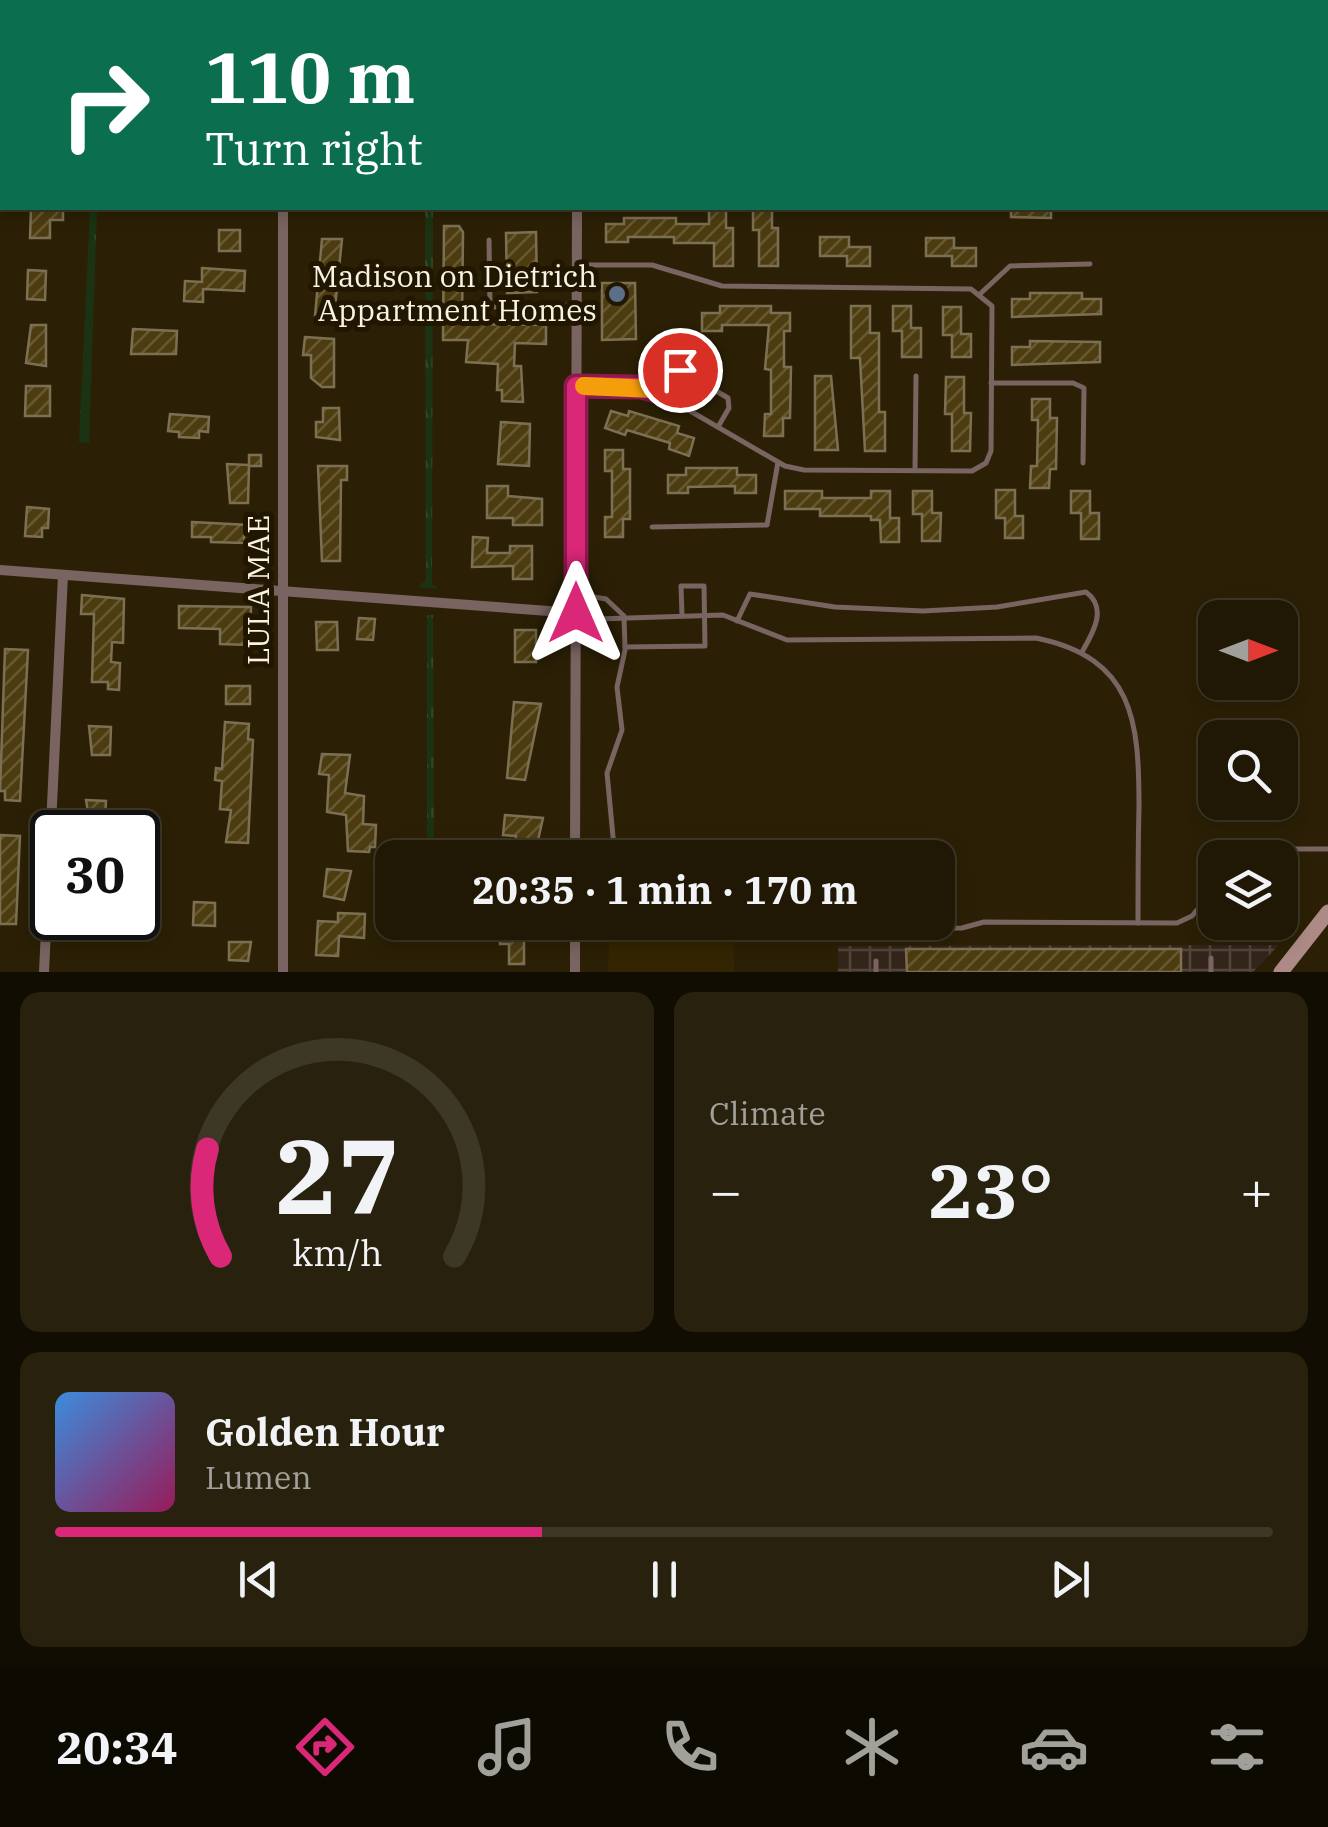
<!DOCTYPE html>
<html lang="en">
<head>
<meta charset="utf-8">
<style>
	body { margin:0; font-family:"IBM Plex Serif",serif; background:#28210e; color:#f1f3f6; height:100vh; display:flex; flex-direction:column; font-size:38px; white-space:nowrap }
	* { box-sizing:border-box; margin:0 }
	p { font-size:32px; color:#a2a09a }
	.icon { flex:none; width:55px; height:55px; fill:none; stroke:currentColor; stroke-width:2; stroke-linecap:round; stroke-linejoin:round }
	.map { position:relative; height:972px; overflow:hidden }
	.drawer { display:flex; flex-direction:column; gap:20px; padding:20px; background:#120d02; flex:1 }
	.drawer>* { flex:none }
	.hud { position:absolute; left:0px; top:0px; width:1330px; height:210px; box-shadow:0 5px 15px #0003,0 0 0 2px #3d3726; background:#0b6e4f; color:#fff; overflow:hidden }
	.needle { width:65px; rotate:90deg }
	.buttons { position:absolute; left:1198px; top:600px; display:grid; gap:20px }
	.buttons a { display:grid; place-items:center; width:100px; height:100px; border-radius:20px; background:#201804; box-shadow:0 5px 15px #0003,0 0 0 2px #3d3726; font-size:50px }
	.speed { position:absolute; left:30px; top:810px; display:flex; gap:20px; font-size:50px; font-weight:700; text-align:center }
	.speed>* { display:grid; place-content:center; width:130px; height:130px; border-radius:50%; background:#201804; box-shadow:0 5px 15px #0003,0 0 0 2px #3d3726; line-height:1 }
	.speed .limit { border:5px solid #111; border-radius:15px; background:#fff; color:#111 }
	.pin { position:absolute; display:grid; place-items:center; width:85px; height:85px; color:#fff; margin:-42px; border:5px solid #fff; border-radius:50%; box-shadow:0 2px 10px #0007 }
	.me { position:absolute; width:110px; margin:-55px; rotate:0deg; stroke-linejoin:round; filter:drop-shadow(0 0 8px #0008) }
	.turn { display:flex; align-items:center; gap:35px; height:210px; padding:0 40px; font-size:45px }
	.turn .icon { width:130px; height:130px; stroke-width:2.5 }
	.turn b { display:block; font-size:70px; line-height:85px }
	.big { font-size:75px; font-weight:800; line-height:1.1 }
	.drawer .tile { flex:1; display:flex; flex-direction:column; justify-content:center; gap:15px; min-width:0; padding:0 35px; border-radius:20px; background:#28210e }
	.drawer .dial { align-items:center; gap:0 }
	.dial svg { height:260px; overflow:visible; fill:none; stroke:#3d3726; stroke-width:7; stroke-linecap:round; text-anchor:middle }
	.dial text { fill:#f1f3f6; stroke:none }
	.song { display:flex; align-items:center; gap:30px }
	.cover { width:120px; height:120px; border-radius:15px; background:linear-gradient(135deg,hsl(210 70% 55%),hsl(330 70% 35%)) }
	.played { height:10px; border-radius:5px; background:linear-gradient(90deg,#db2777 40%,#3d3726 40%) }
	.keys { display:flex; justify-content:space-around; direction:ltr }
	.heat { display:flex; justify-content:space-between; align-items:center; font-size:55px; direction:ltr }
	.drawer .tiles { flex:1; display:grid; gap:20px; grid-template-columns:1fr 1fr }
	.tile:last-child { grid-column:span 2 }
	.trip { position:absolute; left:375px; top:840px; width:580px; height:100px; border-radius:20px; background:#201804; box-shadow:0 5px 15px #0003,0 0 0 2px #3d3726; font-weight:800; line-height:100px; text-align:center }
	.tabs { display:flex; height:160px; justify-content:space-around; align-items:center; background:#0d0a02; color:#a2a09a }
	.tabs .icon { width:70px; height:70px }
	.tabs .current { color:#db2777 }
	.tabs b { font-size:45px; color:#f1f3f6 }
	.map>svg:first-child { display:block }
	.built { fill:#332501 }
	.industrial { fill:url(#industrial-grid) }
	.grass { fill:url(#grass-tufts) }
	.building { fill:url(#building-hatch); stroke:#7c7053; stroke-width:2.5 }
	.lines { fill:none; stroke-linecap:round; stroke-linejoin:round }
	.service { stroke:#7a6461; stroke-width:5 }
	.minor { stroke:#7a6461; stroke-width:10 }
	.secondary { stroke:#ad8a85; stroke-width:15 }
	.route-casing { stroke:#8e194d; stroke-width:25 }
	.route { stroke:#db2777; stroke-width:18 }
	.slow { stroke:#f59e0b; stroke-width:18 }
	.service-dot { fill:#5c6f8a; stroke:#211600; stroke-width:4 }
	.labels { text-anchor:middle; stroke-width:10; stroke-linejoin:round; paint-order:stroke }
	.poi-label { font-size:30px; fill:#faf3e3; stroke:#211600; text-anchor:end }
	.street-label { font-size:30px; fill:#faf3e3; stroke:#211600 }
</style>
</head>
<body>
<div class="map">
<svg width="1328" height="972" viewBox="0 0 1328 972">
	<defs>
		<pattern id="industrial-grid" width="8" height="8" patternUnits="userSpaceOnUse" patternTransform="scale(2.5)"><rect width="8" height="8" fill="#34251a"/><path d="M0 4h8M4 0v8" fill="none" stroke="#52453b"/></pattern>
		<pattern id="grass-tufts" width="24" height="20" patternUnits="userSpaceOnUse" patternTransform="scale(2.5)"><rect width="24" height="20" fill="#1b3312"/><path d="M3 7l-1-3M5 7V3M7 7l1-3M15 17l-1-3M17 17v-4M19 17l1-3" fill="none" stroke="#324729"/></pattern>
		<pattern id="building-hatch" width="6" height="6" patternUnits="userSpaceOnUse" patternTransform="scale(2.5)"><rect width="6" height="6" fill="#4c3c10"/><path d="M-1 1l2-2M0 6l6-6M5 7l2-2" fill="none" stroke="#675933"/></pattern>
	</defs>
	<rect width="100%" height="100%" fill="#2b2005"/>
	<g class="built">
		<polygon points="596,0 1111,0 596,2"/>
		<polygon points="734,940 734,972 608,972 609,941"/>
	</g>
	<polygon class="industrial" points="1279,945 1253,972 838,972 838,946"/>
	<g class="grass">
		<polygon points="90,208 97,208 89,443 79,442"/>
		<polygon points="425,208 433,208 432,584 439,589 418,587 426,580"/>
		<polygon points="427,615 433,615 434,858 427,857"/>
	</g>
	<g class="building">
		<polygon points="31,208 63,209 63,220 50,220 50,238 30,238"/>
		<polygon points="709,208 726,208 726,228 733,228 733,266 714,266 714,243 674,243 674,237 628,237 628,242 606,242 606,224 624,224 624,218 676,218 676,224 709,224"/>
		<polygon points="753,208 772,208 772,228 778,228 778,266 759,266 759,230 753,230"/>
		<polygon points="1011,208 1051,208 1051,218 1011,217"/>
		<polygon points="444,226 459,226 463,232 462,324 546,325 546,344 515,343 514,366 521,366 523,402 502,401 502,390 497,390 498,364 466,362 468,340 443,340"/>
		<rect x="219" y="230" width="21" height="21"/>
		<polygon points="536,232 537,292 507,293 506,233"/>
		<polygon points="820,237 849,237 849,247 870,247 870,266 847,266 847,256 820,256"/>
		<polygon points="926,238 954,238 954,248 976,248 976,266 952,266 952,256 926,256"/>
		<polygon points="322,239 342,239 334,317 315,316"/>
		<polygon points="202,268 245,271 244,291 203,289 203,302 184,301 185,281 202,282"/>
		<polygon points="28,270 46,271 45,300 27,299"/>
		<polygon points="602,283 635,283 636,339 602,340"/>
		<polygon points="1030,293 1082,293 1082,299 1101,299 1101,314 1012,317 1012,299 1030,299"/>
		<polygon points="720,306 771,306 771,313 790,313 790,331 784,331 784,367 791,367 790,418 783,418 783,436 764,436 765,414 771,414 771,370 765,369 769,325 722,325 722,331 702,331 702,313 720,313"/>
		<polygon points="851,306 870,306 870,333 879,333 879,412 885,412 885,451 865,451 860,358 851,358"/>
		<polygon points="893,306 911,306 911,328 921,328 921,357 902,357 902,331 893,331"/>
		<polygon points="943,307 961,307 961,334 971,334 971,357 952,357 952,335 943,335"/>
		<polygon points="31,325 46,325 46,366 26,363"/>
		<polygon points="133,329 177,331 176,354 131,354"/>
		<polygon points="305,337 334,339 334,387 322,387 311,378 311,355 303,355"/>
		<polygon points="1030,341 1100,342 1100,362 1012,365 1012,347 1030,347"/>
		<polygon points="815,376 831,376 838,450 815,450"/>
		<polygon points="946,377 964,377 964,413 971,413 970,451 952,451 952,414 945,414"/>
		<polygon points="26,386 50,386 50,416 25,416"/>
		<polygon points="1032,399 1050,399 1050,418 1057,418 1056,469 1050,469 1049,488 1030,488 1031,466 1037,466 1038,420 1032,420"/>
		<polygon points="323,408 339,408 340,440 316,437 316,422 323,422"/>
		<polygon points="611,411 628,416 629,411 679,426 677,433 694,438 689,456 669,449 670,443 627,430 625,435 605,428"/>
		<polygon points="170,414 209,417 208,432 199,431 199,438 179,437 179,432 168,431"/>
		<polygon points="501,422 530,424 529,466 498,464"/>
		<polygon points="605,450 623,450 623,469 630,469 630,519 623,519 623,537 605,537 605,517 612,517 612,471 605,471"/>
		<polygon points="249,455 261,455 261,466 249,466 248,503 230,503 227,464 249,465"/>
		<polygon points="318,466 347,466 347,480 341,480 340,561 322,561"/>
		<polygon points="686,468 737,468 737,475 756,475 756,493 735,493 735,486 688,487 688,493 668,493 668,475 686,475"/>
		<polygon points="487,486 508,486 508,496 542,499 542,525 513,525 513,518 487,518"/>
		<polygon points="996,490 1015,490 1015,516 1023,516 1023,538 1005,538 1005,518 996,518"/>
		<polygon points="785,491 822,491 822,498 871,498 871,491 890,491 890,518 899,518 899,542 881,542 880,520 871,520 871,516 820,516 820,509 785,509"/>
		<polygon points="913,491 932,491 932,513 941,513 940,541 922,541 922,514 913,514"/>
		<polygon points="1071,491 1090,491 1090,513 1099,513 1099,539 1081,539 1081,513 1071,513"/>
		<polygon points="27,507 49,509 48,528 42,528 42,537 25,536"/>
		<polygon points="192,522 249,525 249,536 244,536 244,543 211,542 211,537 192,537"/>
		<polygon points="473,537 488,538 487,553 510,553 510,546 532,546 532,579 513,579 513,566 472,567"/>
		<polygon points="82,595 124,599 123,643 112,642 111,662 120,663 119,690 108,689 108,682 92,682 94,614 81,614"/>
		<polygon points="179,606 251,607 250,645 220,644 220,629 179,628"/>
		<polygon points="359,618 375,619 373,640 357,639"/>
		<polygon points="316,622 337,622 338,650 317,650"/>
		<rect x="515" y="630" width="21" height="32"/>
		<polygon points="5,649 28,650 20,801 5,800 5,791 0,791"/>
		<rect x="226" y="686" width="24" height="18"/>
		<polygon points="514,702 541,704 525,780 507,778"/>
		<polygon points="225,722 249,724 248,739 253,740 248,843 226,842 231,810 220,809 222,781 215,780 216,768 222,769"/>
		<polygon points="89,726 111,727 110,755 92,755"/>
		<polygon points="322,754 350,755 345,793 364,796 363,824 376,825 375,847 370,847 369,852 348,851 346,815 327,812 329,775 319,774"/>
		<polygon points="86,800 106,801 105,818 89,818"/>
		<polygon points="505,815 543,818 534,858 514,858 516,836 503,835"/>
		<polygon points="0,835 20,836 16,924 0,924"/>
		<polygon points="327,869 351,871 344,900 324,896"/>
		<polygon points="194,902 215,903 215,926 193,925"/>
		<polygon points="338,913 365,914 364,938 339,936 338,956 316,955 318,921 338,922"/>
		<polygon points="79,918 96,918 96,936 78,935"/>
		<polygon points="500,931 524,931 524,964 509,964 509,944 500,944"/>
		<polygon points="229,942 251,942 248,961 229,960"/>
		<polygon points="906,949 1181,949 1181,972 907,972"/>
	</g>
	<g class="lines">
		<g class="service">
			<polyline points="1270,0 1270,2"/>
			<polyline points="992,2 992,0"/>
			<polyline points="1069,2 1069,0"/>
			<polyline points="489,240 490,307 576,305"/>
			<polyline points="577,265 652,265 722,286 971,289 992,306 991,451 986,463 972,471 804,470 785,466 654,390 579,385"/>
			<polyline points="980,294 1010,266 1090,264"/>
			<polyline points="991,383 1073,383 1084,388 1083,463"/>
			<polyline points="659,392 672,371 681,370 728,398 729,408 718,427"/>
			<polyline points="915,470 916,376"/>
			<polyline points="652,527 767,525 778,462"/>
			<polyline points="576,594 606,599 624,616 625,650 617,687 622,730 607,773 615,858"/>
			<path d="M576,613L597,619L723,615L787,640L1036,638C1134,658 1139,721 1139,807C1138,846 1138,884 1138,923"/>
			<path d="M737,621L750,594L835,607L923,611L997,607L1086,592C1108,608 1093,633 1082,652"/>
			<polyline points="625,647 705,646 704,586 681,586 682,615"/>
			<polyline points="1239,858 1256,849 1328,849"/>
			<polyline points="685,922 704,929 962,928 984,922 1177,923 1192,916 1215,888"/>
			<polyline points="1211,958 1211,972"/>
			<polyline points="876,972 876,961"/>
		</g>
		<g class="minor">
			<polyline points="283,0 283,2"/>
			<polyline points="578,2 578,0"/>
			<polyline points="283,208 283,972"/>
			<polyline points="0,570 576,613"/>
			<polyline points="575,858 577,208"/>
			<polyline points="575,922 575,972"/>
			<polyline points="44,972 63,575"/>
		</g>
		<polyline class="secondary" points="1281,972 1328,912"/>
	</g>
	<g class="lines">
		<defs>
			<polyline id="route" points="576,613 576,386 641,387 659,392 672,372 680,370"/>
		</defs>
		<use href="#route" class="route-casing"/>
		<use href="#route" class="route"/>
		<polyline class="slow" points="584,386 653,389"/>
	</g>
	<circle class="service-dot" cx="617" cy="294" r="10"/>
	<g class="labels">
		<g class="poi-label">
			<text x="597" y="287">Madison on Dietrich<tspan x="597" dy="34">Appartment Homes</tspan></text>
		</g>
		<g class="street-label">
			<text transform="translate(259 590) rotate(-90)" y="10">LULA MAE</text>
		</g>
	</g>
</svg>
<div class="buttons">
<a><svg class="needle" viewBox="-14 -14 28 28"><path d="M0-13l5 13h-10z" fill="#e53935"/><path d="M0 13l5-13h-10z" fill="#a2a09a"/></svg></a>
<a><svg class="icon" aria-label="search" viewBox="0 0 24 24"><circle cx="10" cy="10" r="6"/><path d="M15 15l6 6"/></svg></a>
<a><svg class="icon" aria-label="layers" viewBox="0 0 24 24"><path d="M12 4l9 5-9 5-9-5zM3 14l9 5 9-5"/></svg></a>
</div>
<div class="speed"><div class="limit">30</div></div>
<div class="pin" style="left:680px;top:370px;background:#d93025"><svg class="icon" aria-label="arrive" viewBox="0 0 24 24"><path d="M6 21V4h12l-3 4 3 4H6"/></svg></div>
<svg class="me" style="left:576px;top:613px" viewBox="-20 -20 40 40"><path d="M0-17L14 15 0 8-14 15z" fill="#db2777" stroke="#fff" stroke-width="4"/></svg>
<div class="trip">20:35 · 1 min · 170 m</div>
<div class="hud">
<div class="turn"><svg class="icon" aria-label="right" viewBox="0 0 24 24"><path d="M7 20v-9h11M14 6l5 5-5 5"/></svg><div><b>110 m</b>Turn right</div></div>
</div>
</div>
<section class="drawer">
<div class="tiles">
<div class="tile dial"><svg viewBox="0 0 100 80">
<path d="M14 69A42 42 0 1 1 86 69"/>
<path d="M14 69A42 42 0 0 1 10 36" stroke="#db2777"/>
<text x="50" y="56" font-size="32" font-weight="700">27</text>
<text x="50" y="72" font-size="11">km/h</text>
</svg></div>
<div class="tile"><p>Climate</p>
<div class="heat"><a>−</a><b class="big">23°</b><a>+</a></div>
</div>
<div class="tile">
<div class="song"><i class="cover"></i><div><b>Golden Hour</b><p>Lumen</p></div></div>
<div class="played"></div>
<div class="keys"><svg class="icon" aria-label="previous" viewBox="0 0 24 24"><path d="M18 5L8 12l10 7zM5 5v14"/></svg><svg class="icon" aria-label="pause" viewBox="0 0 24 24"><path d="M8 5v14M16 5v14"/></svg><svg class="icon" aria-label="next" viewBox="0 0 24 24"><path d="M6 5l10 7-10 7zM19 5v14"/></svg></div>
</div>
</div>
</section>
<nav class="tabs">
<b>20:34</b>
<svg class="icon current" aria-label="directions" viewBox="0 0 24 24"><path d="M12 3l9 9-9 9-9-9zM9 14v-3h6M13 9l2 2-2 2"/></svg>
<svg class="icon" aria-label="music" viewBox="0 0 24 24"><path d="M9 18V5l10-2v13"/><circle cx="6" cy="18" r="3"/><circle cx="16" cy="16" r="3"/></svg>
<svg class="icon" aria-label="phone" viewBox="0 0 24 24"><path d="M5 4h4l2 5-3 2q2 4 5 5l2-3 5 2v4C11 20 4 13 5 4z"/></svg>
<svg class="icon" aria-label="climate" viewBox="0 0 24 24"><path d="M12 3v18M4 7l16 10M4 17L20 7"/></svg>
<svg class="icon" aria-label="car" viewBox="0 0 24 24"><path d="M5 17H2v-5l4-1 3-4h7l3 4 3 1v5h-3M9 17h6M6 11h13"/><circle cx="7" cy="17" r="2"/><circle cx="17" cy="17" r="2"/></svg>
<svg class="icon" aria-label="filters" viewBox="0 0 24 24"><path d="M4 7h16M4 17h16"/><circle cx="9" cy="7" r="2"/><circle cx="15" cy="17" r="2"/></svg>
</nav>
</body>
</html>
